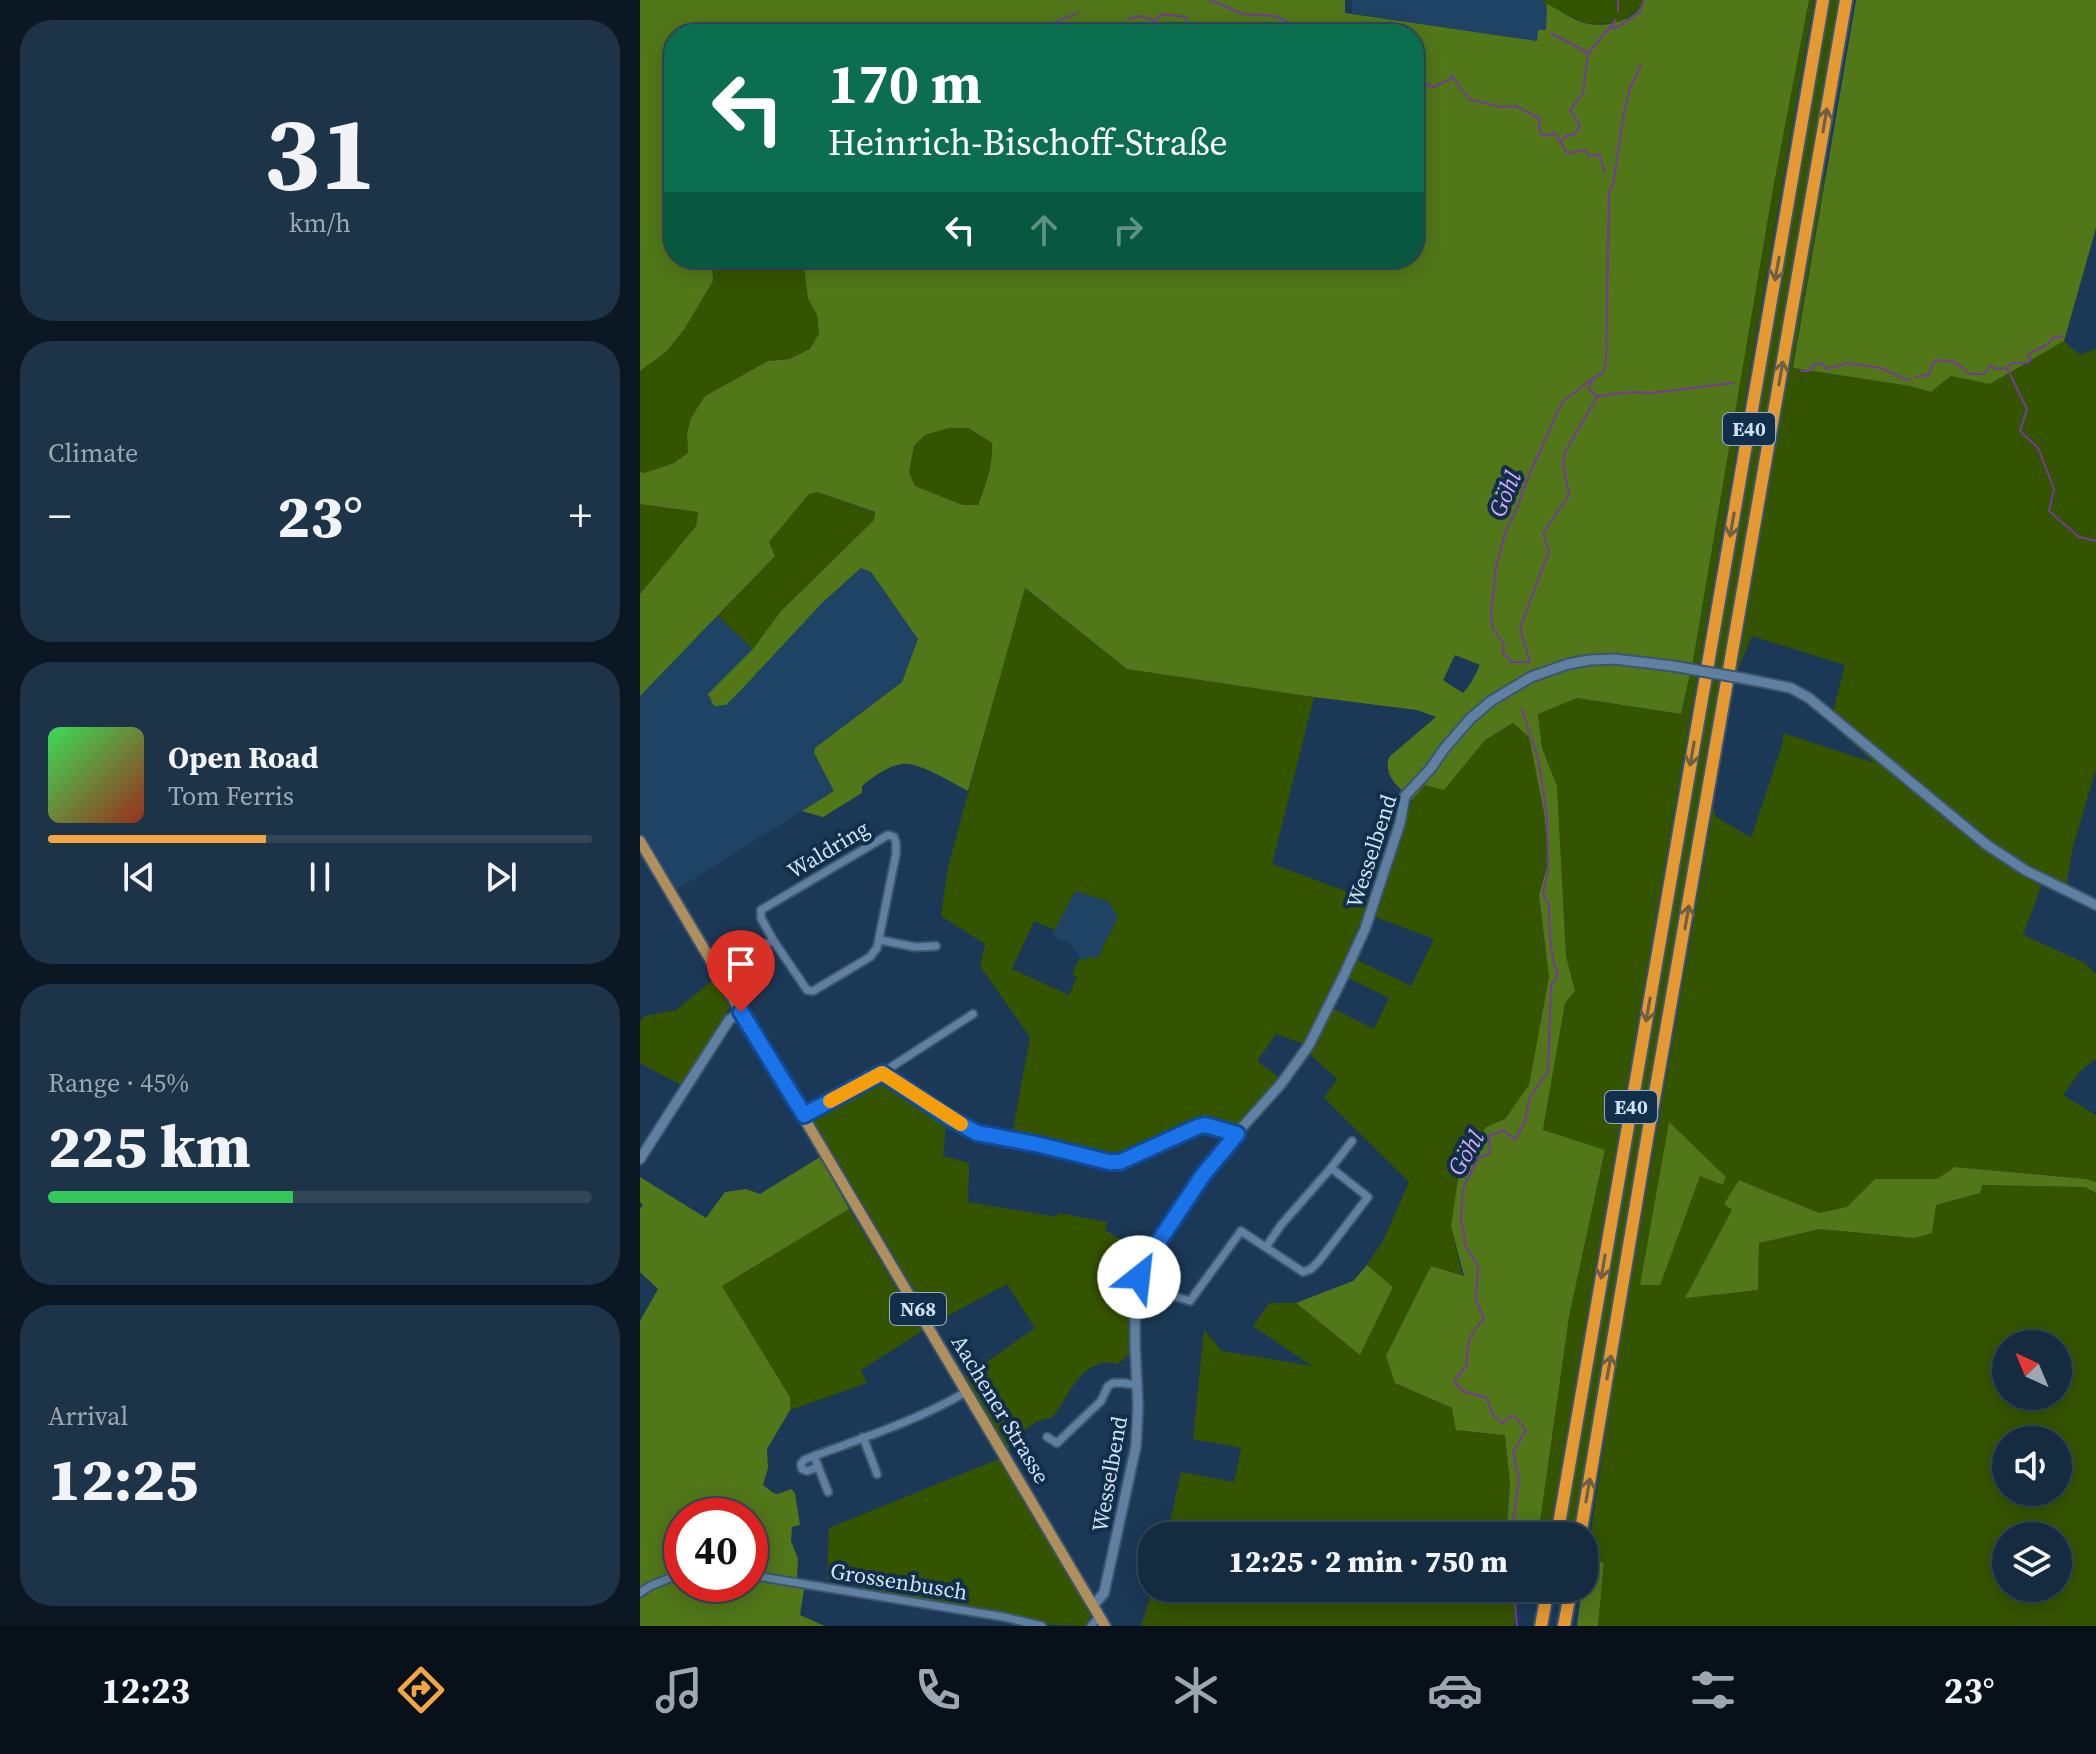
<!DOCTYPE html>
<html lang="en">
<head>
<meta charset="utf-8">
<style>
	body { margin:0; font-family:"Source Serif 4",serif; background:#1d3347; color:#f1f3f6; height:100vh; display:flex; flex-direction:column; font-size:30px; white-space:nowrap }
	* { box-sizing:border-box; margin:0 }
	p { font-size:26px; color:#9da7b1 }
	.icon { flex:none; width:44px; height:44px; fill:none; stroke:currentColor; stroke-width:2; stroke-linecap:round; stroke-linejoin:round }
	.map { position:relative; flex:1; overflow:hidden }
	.panel { display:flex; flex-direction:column; gap:20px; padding:20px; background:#0b1823; width:640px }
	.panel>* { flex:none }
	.hud { position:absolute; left:24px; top:24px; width:760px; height:244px; border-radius:32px; box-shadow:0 4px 20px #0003,0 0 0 2px #334759; background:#0b6e4f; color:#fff; overflow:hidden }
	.needle { width:52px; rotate:316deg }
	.tools { position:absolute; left:1352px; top:1330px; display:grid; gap:16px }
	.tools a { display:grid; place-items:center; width:80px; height:80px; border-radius:50%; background:#142b40; box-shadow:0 4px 20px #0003,0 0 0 2px #334759; font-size:40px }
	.speed { position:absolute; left:24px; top:1498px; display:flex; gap:16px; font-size:40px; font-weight:700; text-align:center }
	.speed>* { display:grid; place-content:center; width:104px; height:104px; border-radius:50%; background:#142b40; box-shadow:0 4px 20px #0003,0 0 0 2px #334759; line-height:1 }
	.speed .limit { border:12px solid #d22; background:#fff; color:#111 }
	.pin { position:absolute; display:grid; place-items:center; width:68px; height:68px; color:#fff; margin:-82px -34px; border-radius:50% 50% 50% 0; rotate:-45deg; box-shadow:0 0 8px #0007 }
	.pin .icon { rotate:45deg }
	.me { position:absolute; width:88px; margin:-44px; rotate:29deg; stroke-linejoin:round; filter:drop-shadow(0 0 6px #0008) }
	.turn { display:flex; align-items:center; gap:28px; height:168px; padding:0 32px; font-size:36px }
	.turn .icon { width:104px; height:104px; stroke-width:2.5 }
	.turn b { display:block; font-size:56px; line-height:68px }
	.lanes { display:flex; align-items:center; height:76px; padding:0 32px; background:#0003; justify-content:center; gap:40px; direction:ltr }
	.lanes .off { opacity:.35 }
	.big { font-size:60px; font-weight:800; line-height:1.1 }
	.panel .tile { flex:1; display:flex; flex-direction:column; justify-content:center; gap:12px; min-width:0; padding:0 28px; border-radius:32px; background:#1d3347 }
	.panel .dial { align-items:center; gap:0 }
	.dial b { font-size:104px; line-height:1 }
	.song { display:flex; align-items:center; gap:24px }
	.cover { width:96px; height:96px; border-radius:12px; background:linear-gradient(135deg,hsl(130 70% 55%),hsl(10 70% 35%)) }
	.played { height:8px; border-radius:4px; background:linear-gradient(90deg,#f2a541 40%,#334759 40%) }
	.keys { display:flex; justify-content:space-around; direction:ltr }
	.heat { display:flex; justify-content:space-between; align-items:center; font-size:44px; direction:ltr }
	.charge { height:12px; border-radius:6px; background:linear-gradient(90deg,#34c759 45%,#334759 0) }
	.trip { position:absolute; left:498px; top:1522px; width:460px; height:80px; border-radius:32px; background:#142b40; box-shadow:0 4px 20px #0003,0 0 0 2px #334759; font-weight:800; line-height:80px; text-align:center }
	.tabs { display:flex; height:128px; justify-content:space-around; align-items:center; background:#08111a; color:#9da7b1 }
	.tabs .icon { width:56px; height:56px }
	.tabs .active { color:#f2a541 }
	.tabs b { font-size:36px; color:#f1f3f6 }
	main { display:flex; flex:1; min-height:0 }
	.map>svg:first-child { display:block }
	.built { fill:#1f4365 }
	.green { fill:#355400; fill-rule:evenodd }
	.forest { fill:#517719; fill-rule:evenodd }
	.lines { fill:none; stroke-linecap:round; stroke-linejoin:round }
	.stream { stroke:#763a9c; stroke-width:2 }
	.street-casing { stroke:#3c566f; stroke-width:11 }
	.secondary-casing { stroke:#3c566f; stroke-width:13 }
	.primary-casing { stroke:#3c566f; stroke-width:14 }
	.highway-casing { stroke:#3c566f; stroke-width:16 }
	.street { stroke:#6080a1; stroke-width:7 }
	.secondary { stroke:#6080a1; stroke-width:9 }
	.primary { stroke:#b08f5e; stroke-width:10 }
	.highway { stroke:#e59932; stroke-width:12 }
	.secondary-bridge-casing { stroke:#3c566f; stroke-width:13; stroke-linecap:butt }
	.secondary-bridge { stroke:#6080a1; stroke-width:9 }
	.oneway { stroke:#705f40 }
	.route-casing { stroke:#114b97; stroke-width:20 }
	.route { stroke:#1a73e8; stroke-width:14 }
	.slow { stroke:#f59e0b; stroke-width:14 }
	.labels { text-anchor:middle; stroke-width:8; stroke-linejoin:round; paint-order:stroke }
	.shield { fill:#112f4b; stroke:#97acc1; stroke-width:2 }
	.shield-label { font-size:20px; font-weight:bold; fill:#d0e2f4 }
	.street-label { font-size:22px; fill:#d0e2f4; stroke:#112f4b }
	.water-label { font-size:24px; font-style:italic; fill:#d4aaf5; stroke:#112f4b }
</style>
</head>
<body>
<main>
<section class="panel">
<div class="tile dial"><b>31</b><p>km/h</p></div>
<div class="tile"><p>Climate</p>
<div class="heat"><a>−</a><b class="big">23°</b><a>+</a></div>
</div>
<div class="tile">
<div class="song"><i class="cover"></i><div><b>Open Road</b><p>Tom Ferris</p></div></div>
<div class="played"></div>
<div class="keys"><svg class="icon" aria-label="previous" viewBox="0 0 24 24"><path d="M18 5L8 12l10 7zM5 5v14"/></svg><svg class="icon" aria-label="pause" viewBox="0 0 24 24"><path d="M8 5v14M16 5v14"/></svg><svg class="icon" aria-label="next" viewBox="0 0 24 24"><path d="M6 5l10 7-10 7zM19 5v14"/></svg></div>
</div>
<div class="tile"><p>Range · 45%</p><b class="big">225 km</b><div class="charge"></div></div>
<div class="tile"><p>Arrival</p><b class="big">12:25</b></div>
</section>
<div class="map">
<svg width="1456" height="1626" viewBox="0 0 1456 1626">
	<rect width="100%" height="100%" fill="#1b3956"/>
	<g class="built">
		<polygon points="712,0 904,0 904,3 907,4 906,31 897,41 712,14"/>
		<polygon points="222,567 231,572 278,639 262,682 175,748 174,753 194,791 36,890 0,832 0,696 78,616 113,649 69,693 102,689 182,603"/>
		<polygon points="434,891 468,901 478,917 456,960 445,961 440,958 431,944 412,936"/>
	</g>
	<g class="green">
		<polygon points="904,0 1004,0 1002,7 980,23 947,24 904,4"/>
		<polygon points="1169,0 1174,0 909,1536 898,1536 929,1317 965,1151 903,1131 925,1003 935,991 926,956 917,786 902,748 898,714 937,698 1041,714 1053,661 1133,189"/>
		<polygon points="1187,0 1202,0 942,1497 930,1536 928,1536 928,1497"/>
		<path d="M1188,162L1153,368L1270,386L1291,392L1311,376L1350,384L1424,341L1440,355L1456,349V769L1433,847L1425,892L1403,881L1383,935L1445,963L1456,974V1059L1441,1070L1423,1095L1456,1115V1182L1446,1179L1315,1167L1297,1179H1235L1207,1208L1179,1213L1099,1180L1084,1204L1093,1209L1118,1290L1119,1243L1180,1229L1274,1238L1296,1205L1339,1193L1342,1185L1445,1187L1456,1193V1626H958L964,1563L947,1558L973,1384L1073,810L1075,811V816L1111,838L1143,742V733L1235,763L1190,723L1205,665L1112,636L1097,671L1178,203ZM1029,1123L1085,1178L1083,1184L1060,1175L1000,1285ZM1366,1344H1418V1396H1366ZM1366,1440H1418V1492H1366ZM1366,1536H1418V1588H1366Z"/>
		<polygon points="72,258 163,258 168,299 177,315 179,333 170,349 149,359 128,361 65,396 47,433 48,453 34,463 4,473 0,472 0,371 26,352 45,327 73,281"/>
		<path d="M309,428H328L352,443C353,465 346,484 338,505H323L275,486L269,472L274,447L285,435Z"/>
		<polygon points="177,492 235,513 234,520 141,611 113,649 78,616 135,556 129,542 169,494"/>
		<polygon points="0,504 58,512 56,526 0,594"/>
		<path d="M384,588L487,669L674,697L632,864L730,900L686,1004L664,1044L636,1034L617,1061L641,1079L590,1136L563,1127L478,1160L372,1135L390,1037L340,966L345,944L301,916L308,867ZM435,891L468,901L478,917L457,959L448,956L445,961L440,958L432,974L437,977L429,995L372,969L394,921L415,930Z"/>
		<polygon points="874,723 889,737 904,813 909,860 899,895 909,977 889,1086 865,1119 846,1127 811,1226 822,1275 790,1266 755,1383 812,1408 865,1435 870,1483 867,1525 868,1536 527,1536 541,1472 594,1482 601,1448 553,1439 564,1330 582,1351 672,1366 613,1326 629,1303 656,1303 720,1355 753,1287 727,1265 744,1239 769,1182 684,1098 697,1079 668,1052 692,1008 734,1029 749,998 708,978 717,960 771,986 794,939 733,916 772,800 785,785 804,789 845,740"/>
		<polygon points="73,980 90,1007 41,1085 0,1063 0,1023 4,1016 36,1010"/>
		<path d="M242,1080L306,1124L303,1156L329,1163L328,1202L417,1217L418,1213L467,1222L465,1230L506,1256L493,1278L491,1353L478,1364C472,1363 464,1362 458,1364C435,1373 427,1399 412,1418C392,1418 379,1436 367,1451L325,1377L395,1328L367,1284L294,1323L172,1118Z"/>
		<polygon points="209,1209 282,1331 221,1370 227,1383 150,1410 150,1397 82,1286"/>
		<path d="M359,1459L452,1611L447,1626C358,1626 272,1599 187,1579L189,1528Z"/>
		<polygon points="513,1588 874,1588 876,1616 874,1626 501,1626"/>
	</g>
	<g class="forest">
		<path d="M0,0H705V13L897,41L898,30H906L907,4C919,10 935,21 948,24C968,27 998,21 1004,0H1169L1133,189L1053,661L1041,714L937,698L898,714L902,748L917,786L926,956L935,991L925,1003L903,1130L965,1150L929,1317L898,1536H868L867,1525L870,1483L865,1435L816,1430L812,1408L755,1383L746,1356L791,1266L824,1276L811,1226L820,1166L846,1127L865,1119L889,1085L909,977L899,895L909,860L904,813L889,737L873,723L845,740L804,790L785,785L772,800C759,787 743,777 749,757L796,717L777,710L674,697L487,669L385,588L328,791C312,783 280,762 262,764C247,766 233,777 222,786V793L183,817L162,811L194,791L174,753L175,748L262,682L278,639L231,572L221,568L182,603L102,689L86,705L74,706L68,694L113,649L141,611L234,520L235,512L177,492L169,494L129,542L135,556L0,696V594L56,526L58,512L0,504V472L4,473L34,463L48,453L47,433L51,418L65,396L128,361L149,359L170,349L179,333L177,315L168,299L163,258H774V34H34V258H72L73,281L45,328L26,352L0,371ZM309,428H328L352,443C353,466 346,484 338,505H323L275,486L269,472L274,446L285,435ZM815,655L840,665L831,683L823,693L803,680Z"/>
		<polygon points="1216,0 1456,0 1456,228 1424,341 1350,384 1311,376 1291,392 1270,386 1153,368"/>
		<polygon points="1029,1122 1086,1177 1083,1185 1060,1176 1020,1285 1000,1285"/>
		<path d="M180,1157L209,1209L82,1286L150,1397V1410L127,1449L128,1468L123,1485C138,1497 135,1495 151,1489L155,1493L160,1525L152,1527L151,1541L158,1559L157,1578L164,1589L160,1615L185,1626H0V1321L18,1289L0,1272V1209L3,1205L0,1202V1177L66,1218L85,1192L106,1189L120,1194ZM42,1516H110V1584H42Z"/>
		<polygon points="1315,1167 1446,1179 1456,1182 1456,1193 1445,1187 1342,1185 1340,1193 1296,1205 1292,1233 1274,1238 1180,1229 1119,1243 1118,1290 1045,1298 1092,1210 1084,1204 1099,1180 1179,1213 1207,1207 1235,1179 1297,1179"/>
		<polygon points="727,1265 753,1287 720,1355 656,1303 713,1281"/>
		<polygon points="947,1558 964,1563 958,1626 937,1626 942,1588 944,1588"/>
	</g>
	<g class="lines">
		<g class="stream">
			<polyline points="570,0 603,14 635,16 646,21 658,34"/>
			<polyline points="978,11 978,0"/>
			<polyline points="488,19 501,16 515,21 522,14 546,17 547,23 570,34 570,28 580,26 584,34"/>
			<polyline points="970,28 978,27 1000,12 1004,0"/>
			<polyline points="911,33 948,53 943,93 930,110 940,125 934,135 927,135 921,141"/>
			<path d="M392,34C406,22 423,22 438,12"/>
			<polyline points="622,34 627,27 638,34"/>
			<polyline points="949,52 976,20"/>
			<polyline points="774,67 780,70 776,79 793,87 809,80 812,76 829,99 861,107 876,106 900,119 899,128 903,136 915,133 927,153 945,150 949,156 959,154 965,172"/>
			<path d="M1368,367L1372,363H1388L1391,359L1387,355C1397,348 1405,349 1413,338L1423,336"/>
			<polyline points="1161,371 1169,371 1174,365 1181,363 1187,369 1208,363 1241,368 1267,380 1270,379"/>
			<polyline points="1276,377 1288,375 1295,360 1315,362 1330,374 1344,374 1351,365 1355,369 1367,368 1387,409 1380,431 1398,448 1414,489 1409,511 1439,537 1456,541"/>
			<polyline points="952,379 922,402 887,480 877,508 866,531 856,566 851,616 853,629 864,644 863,653 872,662 890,662 880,628 909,551 903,533 929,495 923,464 925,452 957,397"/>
			<polyline points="956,396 949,389 952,379 963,373 966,363 969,191 973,184 984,113 990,88 1001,65"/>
			<polyline points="958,396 992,392 1010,393 1093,383"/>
			<path d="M871,1536L879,1479L873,1452L886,1430L874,1415L862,1423L852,1414L847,1398L823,1391L814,1381L827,1365C826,1345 829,1333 844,1319L836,1300L838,1266L826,1247L821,1219L823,1188L838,1158L850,1153L849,1136L864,1130L875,1140L885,1121L890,1097L908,1071L911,986L918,975L913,960L910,937L909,905L903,894L908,871L907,815L898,758L882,709"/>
			<polyline points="874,1588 877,1626"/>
		</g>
		<defs>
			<g id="street">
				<polygon points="248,835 254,837 256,843 256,854 237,948 230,957 173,991 167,990 133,940 121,918 121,910"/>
				<polyline points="240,940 275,947 296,946"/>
				<polyline points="78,973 133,940"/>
				<polyline points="242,1073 308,1117 337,1133 396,1144 469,1162 480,1162 557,1127 565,1125 597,1134"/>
				<polyline points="164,1115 242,1073 333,1014"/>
				<polyline points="626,1247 641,1225 691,1168"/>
				<polyline points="497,1285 550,1301 601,1231 663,1272 671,1269 679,1261 728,1197 691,1168 712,1141"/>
				<polyline points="223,1437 237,1474"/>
				<polyline points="407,1437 417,1443 461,1401 468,1386 473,1383 483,1383 497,1385"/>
				<polyline points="174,1456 164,1460 161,1464 162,1469 167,1471 178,1467"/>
				<path d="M188,1492L174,1456C226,1437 278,1420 326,1392"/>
				<polyline points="110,1575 364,1617 402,1626"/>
				<polyline points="0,1593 10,1586 42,1573"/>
				<polyline points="451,1626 460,1616"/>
			</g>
			<g id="secondary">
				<polyline points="1112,680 1151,688 1169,698 1347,845 1385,870 1456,905"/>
				<polyline points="0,1159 89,1020 101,1012"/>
				<polyline points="453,1606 464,1593 496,1446 498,1407 495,1345 495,1296 499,1277 517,1244 563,1175 579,1153 641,1084 669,1045 703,977 725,929 760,823 765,796 791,768 804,749 830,719 851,701 891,677 928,664 950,660 974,659 1033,666"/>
			</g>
			<polyline id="primary" points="0,841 465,1626"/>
			<g id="highway">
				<polyline points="917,1536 1183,0"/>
				<polyline points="940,1536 1007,1139 1206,0"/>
				<polyline points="901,1626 908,1588"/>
				<polyline points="924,1626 931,1588"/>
			</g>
		</defs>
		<use href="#street" class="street-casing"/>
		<use href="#secondary" class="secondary-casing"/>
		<use href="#primary" class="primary-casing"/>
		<use href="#highway" class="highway-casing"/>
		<use href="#street" class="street"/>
		<use href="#secondary" class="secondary"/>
		<use href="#primary" class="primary"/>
		<use href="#highway" class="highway"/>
		<defs>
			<polyline id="secondary-bridge" points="1033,666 1112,680"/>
		</defs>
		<use href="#secondary-bridge" class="secondary-bridge-casing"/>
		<use href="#secondary-bridge" class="secondary-bridge"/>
	</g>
	<defs><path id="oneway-shaft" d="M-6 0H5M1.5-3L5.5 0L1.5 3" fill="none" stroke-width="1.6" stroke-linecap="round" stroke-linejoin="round" transform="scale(2)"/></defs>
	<g class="oneway">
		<use href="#oneway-shaft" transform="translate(1185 120) rotate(-80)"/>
		<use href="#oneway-shaft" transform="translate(1137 269) rotate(100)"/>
		<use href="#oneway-shaft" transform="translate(1141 373) rotate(-80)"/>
		<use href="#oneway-shaft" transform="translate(1092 525) rotate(100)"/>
		<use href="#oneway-shaft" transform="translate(1052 754) rotate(100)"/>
		<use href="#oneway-shaft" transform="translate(1047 917) rotate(-80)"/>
		<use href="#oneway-shaft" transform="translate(1008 1010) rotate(100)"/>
		<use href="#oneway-shaft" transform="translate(963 1267) rotate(100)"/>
		<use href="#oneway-shaft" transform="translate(969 1367) rotate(-80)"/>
		<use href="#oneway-shaft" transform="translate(948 1490) rotate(-80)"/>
	</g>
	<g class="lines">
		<defs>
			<polyline id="route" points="101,1012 164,1115 242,1073 308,1117 337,1133 396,1144 469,1162 480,1162 557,1127 565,1125 597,1134 563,1175 517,1244 499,1277"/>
		</defs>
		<use href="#route" class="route-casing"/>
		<use href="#route" class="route"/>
		<polyline class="slow" points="190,1101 242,1073 321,1124"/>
	</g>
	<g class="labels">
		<g class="shield">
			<rect x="1083" y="413" width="52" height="32" rx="6"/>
			<rect x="965" y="1091" width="52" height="32" rx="6"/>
			<rect x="250" y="1293" width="56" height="32" rx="6"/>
		</g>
		<g class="shield-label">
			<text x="1109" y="436">E40</text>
			<text x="991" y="1114">E40</text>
			<text x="278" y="1316">N68</text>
		</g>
		<g class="street-label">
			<text transform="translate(188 849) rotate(-31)" y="8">Waldring</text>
			<text transform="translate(731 851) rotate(-72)" y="8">Wesselbend</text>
			<text transform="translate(361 1409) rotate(59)" y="8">Aachener Strasse</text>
			<text transform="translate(469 1474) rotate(-80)" y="8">Wesselbend</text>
			<text transform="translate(259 1581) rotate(9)" y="8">Grossenbusch</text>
		</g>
		<g class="water-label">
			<text transform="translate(865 494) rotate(-67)" y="8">Göhl</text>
			<text transform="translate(826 1153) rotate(-59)" y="8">Göhl</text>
		</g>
	</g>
</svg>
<div class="tools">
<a><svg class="needle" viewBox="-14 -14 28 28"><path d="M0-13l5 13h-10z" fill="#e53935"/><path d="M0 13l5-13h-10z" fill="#9da7b1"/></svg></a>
<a><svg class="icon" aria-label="sound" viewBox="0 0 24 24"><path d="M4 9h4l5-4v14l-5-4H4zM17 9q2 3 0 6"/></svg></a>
<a><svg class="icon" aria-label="layers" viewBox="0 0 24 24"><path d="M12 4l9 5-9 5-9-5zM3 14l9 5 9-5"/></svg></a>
</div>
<div class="speed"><div class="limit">40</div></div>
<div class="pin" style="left:101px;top:1012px;background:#d93025"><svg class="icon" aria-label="arrive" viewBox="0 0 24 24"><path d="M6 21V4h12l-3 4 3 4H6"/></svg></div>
<svg class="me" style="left:499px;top:1277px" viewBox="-20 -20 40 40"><circle r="19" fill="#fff"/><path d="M0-13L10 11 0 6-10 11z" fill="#1a73e8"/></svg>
<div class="trip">12:25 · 2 min · 750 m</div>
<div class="hud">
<div class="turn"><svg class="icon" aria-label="left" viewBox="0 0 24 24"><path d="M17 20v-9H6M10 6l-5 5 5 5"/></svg><div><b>170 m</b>Heinrich-Bischoff-Straße</div></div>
<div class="lanes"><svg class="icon" aria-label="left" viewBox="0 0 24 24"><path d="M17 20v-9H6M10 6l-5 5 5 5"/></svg><svg class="icon off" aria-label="ahead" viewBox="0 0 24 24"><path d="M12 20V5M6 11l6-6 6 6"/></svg><svg class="icon off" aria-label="right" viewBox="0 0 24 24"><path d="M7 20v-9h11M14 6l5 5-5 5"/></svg></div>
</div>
</div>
</main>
<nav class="tabs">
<b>12:23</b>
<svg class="icon active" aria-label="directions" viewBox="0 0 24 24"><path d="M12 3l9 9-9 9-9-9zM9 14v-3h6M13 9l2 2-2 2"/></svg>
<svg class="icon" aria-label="music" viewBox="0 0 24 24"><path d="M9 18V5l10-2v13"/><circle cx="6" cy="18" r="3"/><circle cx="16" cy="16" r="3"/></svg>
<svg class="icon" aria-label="phone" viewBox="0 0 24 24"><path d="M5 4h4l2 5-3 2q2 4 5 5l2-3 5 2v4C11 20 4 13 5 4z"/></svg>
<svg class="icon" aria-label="climate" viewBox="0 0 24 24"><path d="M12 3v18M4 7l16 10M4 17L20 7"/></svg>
<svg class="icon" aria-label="car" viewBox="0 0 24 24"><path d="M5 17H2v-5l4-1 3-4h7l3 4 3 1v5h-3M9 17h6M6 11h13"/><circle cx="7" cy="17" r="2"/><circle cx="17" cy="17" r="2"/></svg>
<svg class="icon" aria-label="filters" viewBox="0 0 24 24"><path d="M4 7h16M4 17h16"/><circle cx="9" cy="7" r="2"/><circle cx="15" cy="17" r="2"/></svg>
<b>23°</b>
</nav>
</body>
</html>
